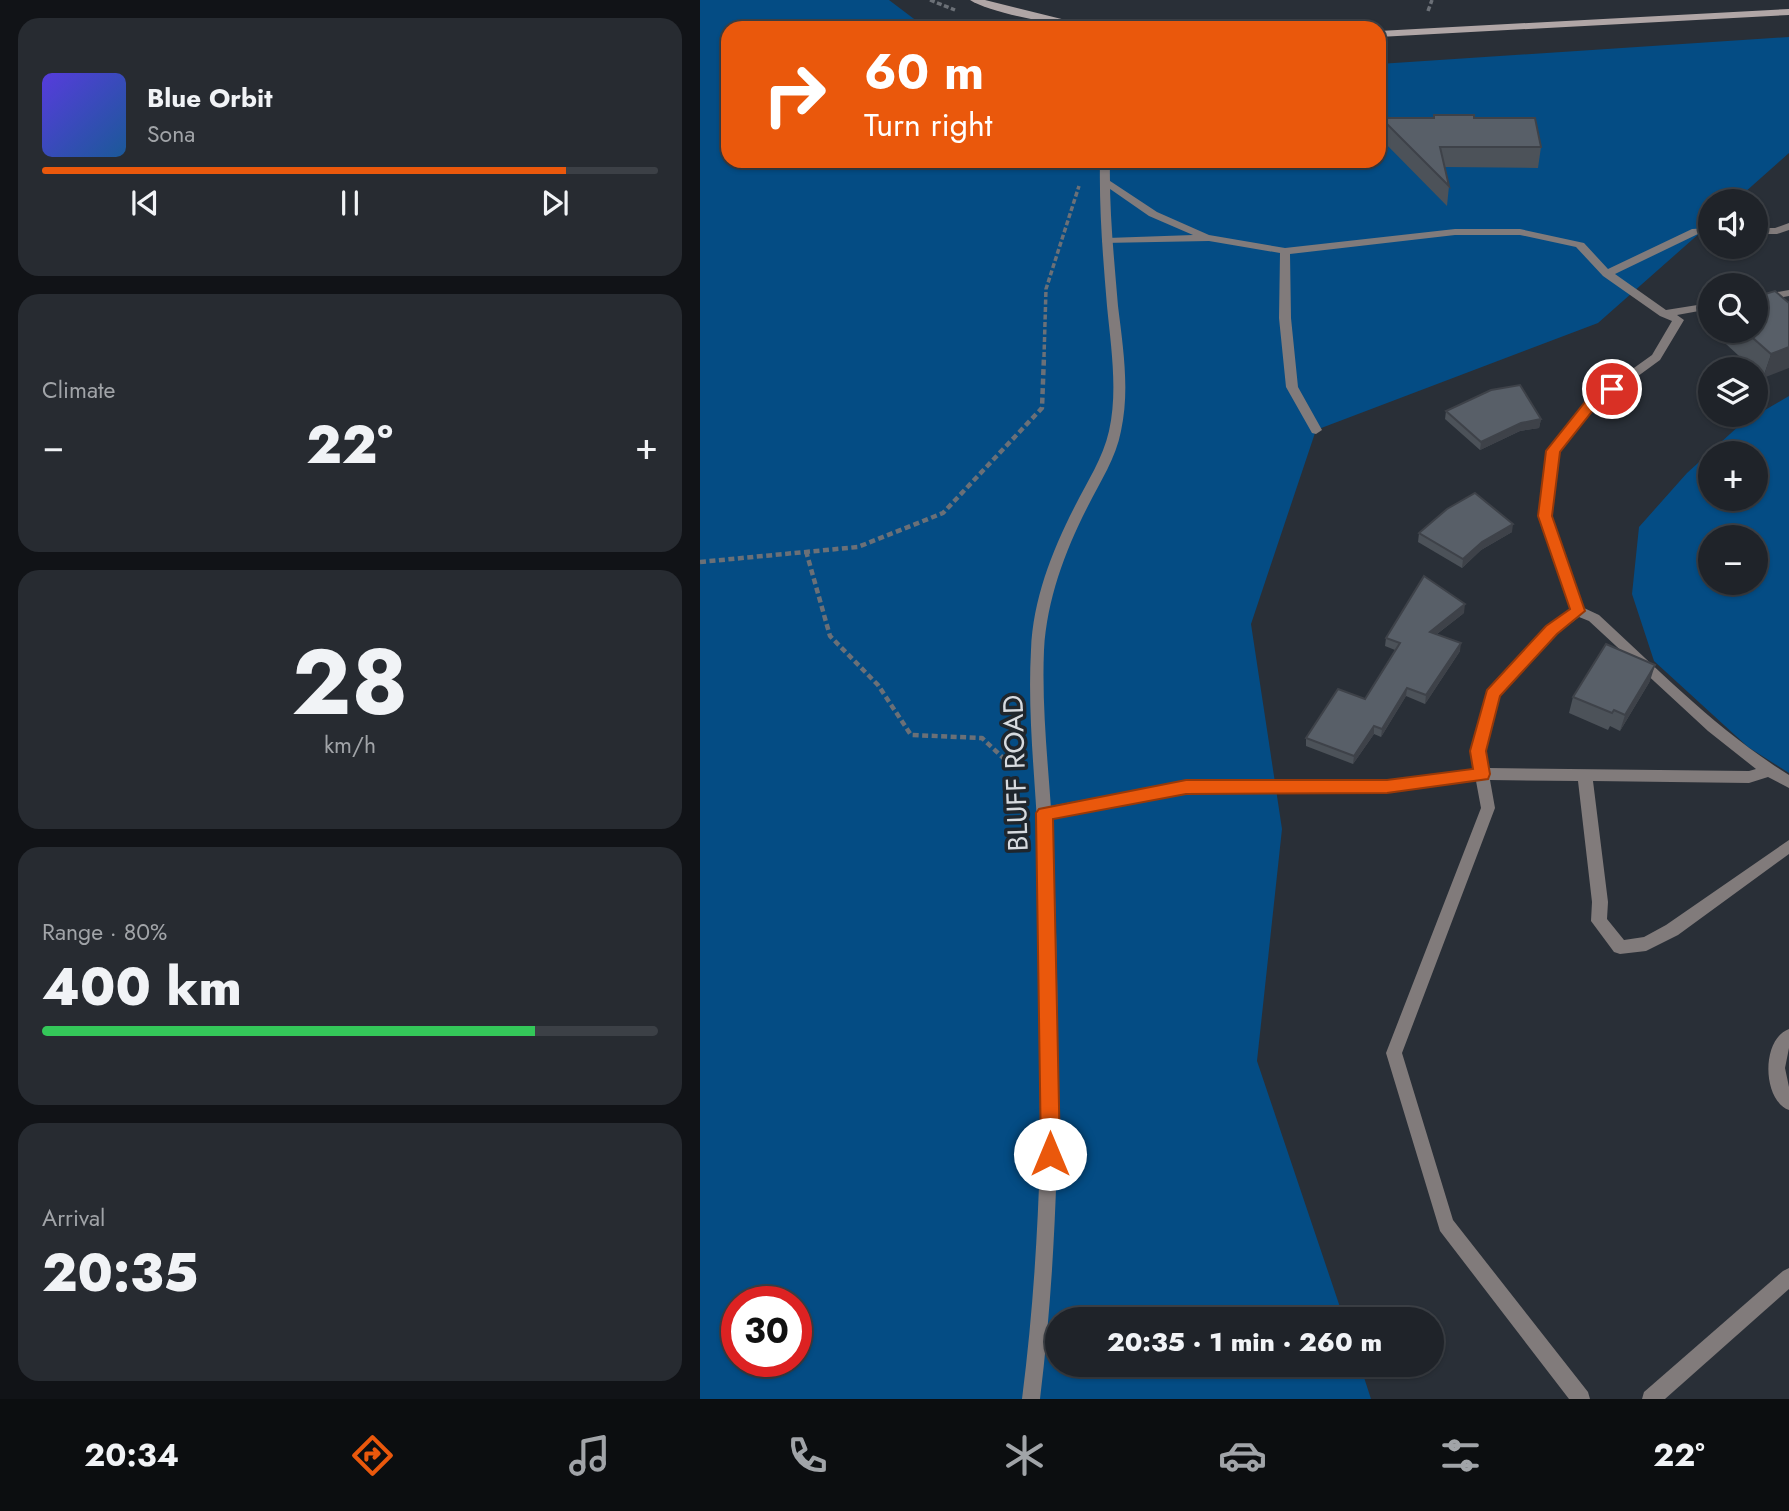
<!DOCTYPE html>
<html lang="en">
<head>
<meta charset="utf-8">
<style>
	body { margin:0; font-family:Jost,sans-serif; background:#272b31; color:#f1f3f6; height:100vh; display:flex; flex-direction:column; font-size:26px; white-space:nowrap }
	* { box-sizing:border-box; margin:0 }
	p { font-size:23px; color:#a1a4a8 }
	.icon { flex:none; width:38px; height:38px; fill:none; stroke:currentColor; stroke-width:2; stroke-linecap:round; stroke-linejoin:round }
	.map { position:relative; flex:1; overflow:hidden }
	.side { display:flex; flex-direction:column; gap:18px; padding:18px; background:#111317; width:700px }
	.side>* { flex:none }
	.guide { position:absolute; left:21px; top:21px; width:665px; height:147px; border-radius:21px; box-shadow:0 2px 5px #0004,0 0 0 2px #3c4046; background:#ea580c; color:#fff; overflow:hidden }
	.controls { position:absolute; left:998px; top:189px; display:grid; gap:14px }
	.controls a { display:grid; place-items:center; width:70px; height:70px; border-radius:50%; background:#1f2329; box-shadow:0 2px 5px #0004,0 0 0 2px #3c4046; font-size:35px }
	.speed { position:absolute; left:21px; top:1286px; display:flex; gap:14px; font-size:35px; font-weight:700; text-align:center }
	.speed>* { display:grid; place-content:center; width:91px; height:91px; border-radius:50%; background:#1f2329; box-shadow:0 2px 5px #0004,0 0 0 2px #3c4046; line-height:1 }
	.speed .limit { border:10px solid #d22; background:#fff; color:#111 }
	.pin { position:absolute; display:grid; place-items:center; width:60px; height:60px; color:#fff; margin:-30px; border:4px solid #fff; border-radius:50%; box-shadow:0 2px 7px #0007 }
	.me { position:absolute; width:77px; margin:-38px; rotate:0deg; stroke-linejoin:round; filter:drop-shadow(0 0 5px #0008) }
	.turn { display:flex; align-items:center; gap:24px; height:147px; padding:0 28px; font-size:32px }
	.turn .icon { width:91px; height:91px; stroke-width:2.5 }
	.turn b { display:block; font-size:49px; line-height:60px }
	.big { font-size:52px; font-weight:800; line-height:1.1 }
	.side .widget { flex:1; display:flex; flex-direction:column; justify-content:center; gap:10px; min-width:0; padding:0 24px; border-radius:21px; background:#272b31 }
	.side .dial { align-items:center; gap:0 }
	.dial b { font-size:91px; line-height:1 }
	.song { display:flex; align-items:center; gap:21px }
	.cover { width:84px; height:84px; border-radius:10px; background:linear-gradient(135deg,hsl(250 70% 55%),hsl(210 70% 35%)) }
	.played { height:7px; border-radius:4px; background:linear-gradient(90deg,#ea580c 85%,#3c4046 85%) }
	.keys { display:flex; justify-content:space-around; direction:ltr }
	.heat { display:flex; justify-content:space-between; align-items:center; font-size:38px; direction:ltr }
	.charge { height:10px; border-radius:5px; background:linear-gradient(90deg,#34c759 80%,#3c4046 0) }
	.trip { position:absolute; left:345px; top:1307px; width:399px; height:70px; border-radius:35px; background:#1f2329; box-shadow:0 2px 5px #0004,0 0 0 2px #3c4046; font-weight:800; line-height:70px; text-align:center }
	.tabs { display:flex; height:112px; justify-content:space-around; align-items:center; background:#0c0e10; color:#a1a4a8 }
	.tabs .icon { width:49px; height:49px }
	.tabs .on { color:#ea580c }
	.tabs b { font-size:32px; color:#f1f3f6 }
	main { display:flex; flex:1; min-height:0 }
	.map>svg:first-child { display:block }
	.green { fill:#044c84; fill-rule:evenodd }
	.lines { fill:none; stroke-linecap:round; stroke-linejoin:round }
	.path-far1 { stroke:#6b7077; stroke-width:3.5; stroke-dasharray:5 2.5; stroke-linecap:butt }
	.path { stroke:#6b7077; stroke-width:4.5; stroke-dasharray:6 3.5; stroke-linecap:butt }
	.lane { fill:#817b7b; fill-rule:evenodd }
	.street { fill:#817b7b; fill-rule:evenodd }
	.secondary { fill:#b0a6a6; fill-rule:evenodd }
	.wall { fill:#4c5259 }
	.shaded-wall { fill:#3e4249 }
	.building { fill:#585f68; stroke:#3e4249; stroke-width:2 }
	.route { fill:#ea580c; stroke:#983908; stroke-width:2 }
	.labels { text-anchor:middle; stroke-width:7; stroke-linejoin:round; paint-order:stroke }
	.street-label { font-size:28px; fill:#d6dadf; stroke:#1f262d }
</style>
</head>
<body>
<main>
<section class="side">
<div class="widget">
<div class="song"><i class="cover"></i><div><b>Blue Orbit</b><p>Sona</p></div></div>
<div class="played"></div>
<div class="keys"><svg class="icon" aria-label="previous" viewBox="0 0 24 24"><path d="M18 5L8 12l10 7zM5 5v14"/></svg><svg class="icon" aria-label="pause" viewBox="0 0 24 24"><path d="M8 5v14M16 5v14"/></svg><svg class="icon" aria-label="next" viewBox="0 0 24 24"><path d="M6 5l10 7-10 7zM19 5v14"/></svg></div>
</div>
<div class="widget"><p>Climate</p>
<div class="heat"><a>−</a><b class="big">22°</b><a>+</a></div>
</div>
<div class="widget dial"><b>28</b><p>km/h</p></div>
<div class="widget"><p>Range · 80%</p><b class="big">400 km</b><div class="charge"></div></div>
<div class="widget"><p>Arrival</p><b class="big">20:35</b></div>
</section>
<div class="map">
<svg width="1089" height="1399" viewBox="0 0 1089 1399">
	<rect width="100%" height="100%" fill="#292f37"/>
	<g class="green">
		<path d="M0,0H189L226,28H28V161H679V64L1089,37V153L1035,201H1010V224L898,323L616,430L551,624L582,829L557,1061L644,1319L357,1320V1365H660L671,1399H0ZM37,1302H96V1362H37Z"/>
		<path d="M1089,396V773L1048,747L954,661L932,594L939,527L987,473L1041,424ZM1010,453H1055V499H1010ZM1010,537H1055V583H1010Z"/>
	</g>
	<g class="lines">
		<g class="path-far1">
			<polyline points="230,0 255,10"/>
			<polyline points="728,11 732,0"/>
			<polyline points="344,357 346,289 379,186"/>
		</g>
		<g class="path">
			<polyline points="106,551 130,636 178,685 211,735 282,738 314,768"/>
			<polyline points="0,562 158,547 243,513 342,408 344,356"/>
		</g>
		<g class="lane">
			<path d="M404,177L457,212L509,235L585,248L755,229H820L884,243L908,269L992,229L1010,228V234H998L915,274L966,310L1010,303V309L977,315L984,320L960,360L893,409L859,452L851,516L884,608L899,615C960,671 1018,731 1089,775V788L1068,777L1049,783L893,781L908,902L907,919L924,940L944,937L966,925L1089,840V854L978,935L946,951L920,954L914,952L891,921L892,902L878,781L790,780L795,808L702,1053L753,1220L888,1392L890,1399H869L740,1231L686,1053L781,808L776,781L687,793H486L345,819L340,817L338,813L340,809L345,807L486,781H687L774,769L771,751L788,690L847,626L871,609L839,516L847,451L885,403L952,355L972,321L960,316L903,276L876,247L820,235H755L590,254L591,318L598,387L622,430L616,434L612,433L586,387L579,318L580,253L509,241L403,243L402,241L407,238L493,235L449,216L400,182V178ZM879,617L889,621L1008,731L1056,769L1049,771L788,768L785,751L799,696L857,634Z"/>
			<polygon points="1089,223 1089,230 1077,234 1055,234 1055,228 1075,228"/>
			<polygon points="1089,290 1089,296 1055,302 1055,296"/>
			<path d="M1089,1029V1048L1085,1068L1089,1087V1110C1062,1100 1061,1039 1089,1029Z"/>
			<polygon points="1089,1268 1089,1289 965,1399 942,1399 944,1392 1083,1271"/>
		</g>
		<path class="street" d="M400,161H410C409,210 414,257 418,306C423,347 430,390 421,431C416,458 400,482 388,506C365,551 347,599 344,650C341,721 352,793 354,864C360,1045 362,1219 340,1399H322C345,1219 343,1045 339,864C337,793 327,721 331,650C333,599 352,551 375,506C387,482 403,458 409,431C418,391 411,347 407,306C403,258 399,210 400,161Z"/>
		<g class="secondary">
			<path d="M270,0H285L398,28C370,28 292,14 270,0Z"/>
			<polygon points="1089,9 1089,15 679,37 679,31"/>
		</g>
	</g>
	<g class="wall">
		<polygon points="681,118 774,118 841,147 838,168 745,167 749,186 747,206 680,138"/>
		<polygon points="1089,303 1063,378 1014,333 1015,331 1055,331"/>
		<polygon points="746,411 841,419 839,428 820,431 780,450 745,419"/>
		<polygon points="812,532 781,550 762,568 718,542 719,533"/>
		<polygon points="764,613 737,634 760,651 725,704 706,696 681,737 674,734 653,764 606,746 606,738 665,699 695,650 685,646 686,638"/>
		<polygon points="950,681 920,731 910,726 908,730 869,713 873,697"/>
	</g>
	<g class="shaded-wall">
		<polygon points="1089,347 1089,368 1063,378 1071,354"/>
		<polygon points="841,419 839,428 820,431 780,450 781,442 821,423"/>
		<polygon points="813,524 812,532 781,550 762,568 763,559 782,542"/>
		<polygon points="765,604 764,613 729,640 730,632"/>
		<polygon points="761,643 760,651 725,704 726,695"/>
		<polygon points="955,665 950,681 920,731 925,715"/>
		<polygon points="707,688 706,696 681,737 682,729"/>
		<polygon points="674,726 674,734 653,764 654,756"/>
	</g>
	<g class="building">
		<polygon points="734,115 774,115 774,118 835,118 841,147 740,147 749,186 681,118 734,118"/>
		<polygon points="1075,291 1089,303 1089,347 1071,354 1045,331 1055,331 1055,297"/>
		<polygon points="820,385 841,419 821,423 781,442 746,411 791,390"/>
		<polygon points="775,493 813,524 782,542 763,559 719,533 747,509"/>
		<polygon points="724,576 765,604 730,632 761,643 726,695 707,688 682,729 674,726 654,756 606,738 638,689 665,699 700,643 686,638"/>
		<polygon points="906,644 955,665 925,715 914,710 912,713 873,697"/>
	</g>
	<polygon class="route" points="912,385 918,389 916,392 894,409 860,452 852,516 885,611 857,634 800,696 786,751 790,774 788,779 687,793 486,794 353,819 360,1154 357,1160 350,1163 343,1160 341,1154 336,813 339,809 486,780 687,780 773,769 770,751 787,690 846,626 870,609 838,516 846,451 885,402"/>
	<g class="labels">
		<g class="street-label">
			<text transform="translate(315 773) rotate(-92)" y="10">BLUFF ROAD</text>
		</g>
	</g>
</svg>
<div class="controls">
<a><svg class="icon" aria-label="sound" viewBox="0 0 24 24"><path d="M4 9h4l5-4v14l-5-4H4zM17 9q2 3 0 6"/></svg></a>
<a><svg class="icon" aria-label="search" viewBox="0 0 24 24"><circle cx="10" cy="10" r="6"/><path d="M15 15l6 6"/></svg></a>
<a><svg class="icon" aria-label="layers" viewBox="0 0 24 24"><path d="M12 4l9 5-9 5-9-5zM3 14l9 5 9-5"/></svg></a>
<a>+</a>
<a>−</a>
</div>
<div class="speed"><div class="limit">30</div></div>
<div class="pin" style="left:912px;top:389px;background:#d93025"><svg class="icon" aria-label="arrive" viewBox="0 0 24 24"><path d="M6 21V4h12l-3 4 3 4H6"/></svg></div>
<svg class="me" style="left:350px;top:1154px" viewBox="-20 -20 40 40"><circle r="19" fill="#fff"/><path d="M0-13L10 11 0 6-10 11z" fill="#ea580c"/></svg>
<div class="trip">20:35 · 1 min · 260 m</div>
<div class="guide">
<div class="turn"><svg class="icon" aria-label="right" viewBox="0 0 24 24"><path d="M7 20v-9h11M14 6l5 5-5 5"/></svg><div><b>60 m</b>Turn right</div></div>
</div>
</div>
</main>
<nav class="tabs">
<b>20:34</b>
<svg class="icon on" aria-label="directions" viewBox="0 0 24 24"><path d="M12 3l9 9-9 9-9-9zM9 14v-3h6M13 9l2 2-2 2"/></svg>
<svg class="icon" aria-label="music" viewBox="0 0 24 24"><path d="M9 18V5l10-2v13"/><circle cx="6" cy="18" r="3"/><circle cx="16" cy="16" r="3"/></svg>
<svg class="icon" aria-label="phone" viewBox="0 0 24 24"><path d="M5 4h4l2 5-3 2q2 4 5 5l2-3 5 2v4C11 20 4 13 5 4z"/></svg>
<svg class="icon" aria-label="climate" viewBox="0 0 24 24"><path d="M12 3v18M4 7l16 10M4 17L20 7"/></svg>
<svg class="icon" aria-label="car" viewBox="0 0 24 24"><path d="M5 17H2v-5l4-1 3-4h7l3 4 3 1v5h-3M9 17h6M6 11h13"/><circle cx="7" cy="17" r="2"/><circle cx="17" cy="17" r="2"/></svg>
<svg class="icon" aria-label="filters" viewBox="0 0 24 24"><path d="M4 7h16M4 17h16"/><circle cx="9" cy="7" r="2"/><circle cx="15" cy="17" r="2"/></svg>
<b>22°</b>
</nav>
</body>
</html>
